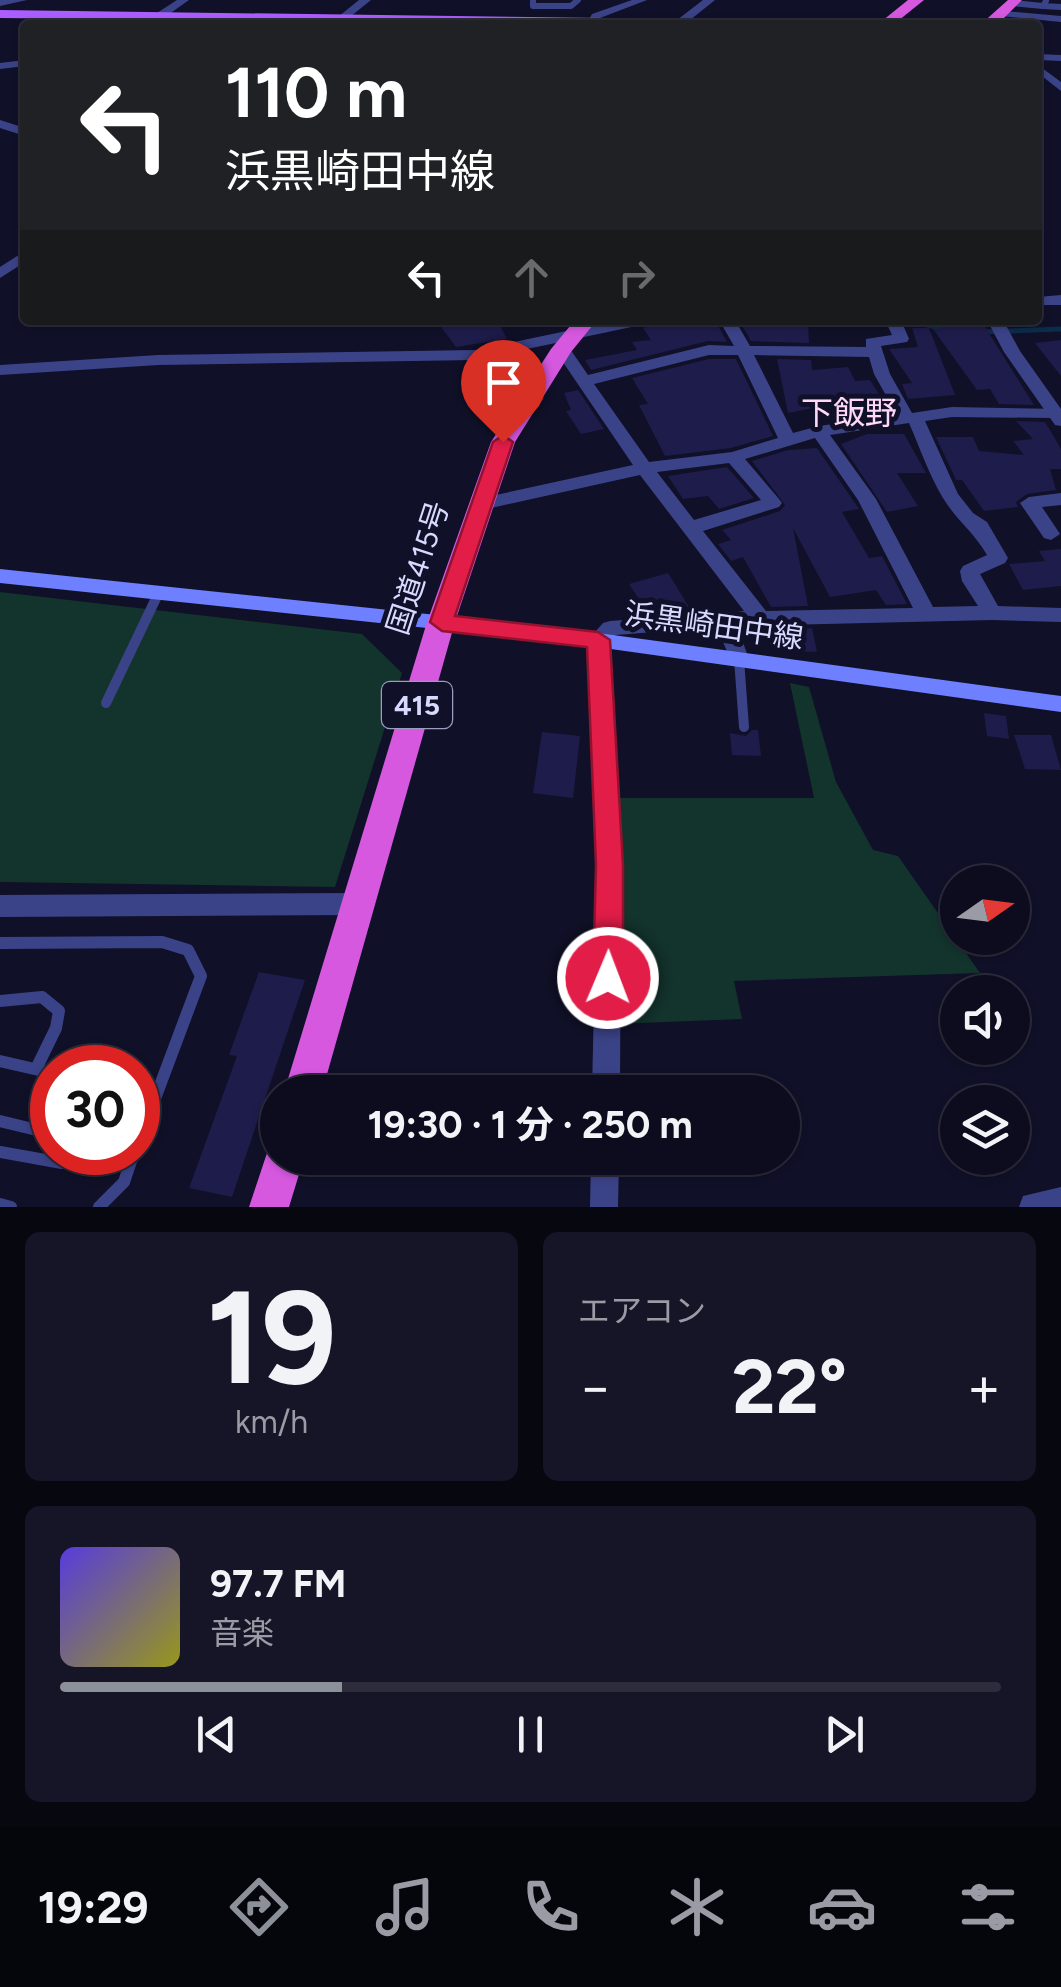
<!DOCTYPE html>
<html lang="ja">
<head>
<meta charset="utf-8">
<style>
	body { margin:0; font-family:Figtree,"Noto Sans JP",sans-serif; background:#151527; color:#f1f3f6; height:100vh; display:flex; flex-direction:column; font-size:38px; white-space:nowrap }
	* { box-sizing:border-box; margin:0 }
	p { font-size:32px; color:#9a9ba4 }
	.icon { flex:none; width:55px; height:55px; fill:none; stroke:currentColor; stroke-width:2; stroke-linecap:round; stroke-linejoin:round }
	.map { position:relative; height:1207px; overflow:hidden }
	.details { display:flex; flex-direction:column; gap:25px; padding:25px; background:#070710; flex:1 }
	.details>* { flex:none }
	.guide { position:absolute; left:20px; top:20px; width:1022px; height:305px; border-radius:10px; box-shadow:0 2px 8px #0004,0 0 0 2px #2c2c3c; background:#202124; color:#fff; overflow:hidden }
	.needle { width:65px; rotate:76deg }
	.tools { position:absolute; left:940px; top:865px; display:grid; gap:20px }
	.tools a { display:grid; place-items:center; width:90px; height:90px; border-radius:50%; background:#0c0c1e; box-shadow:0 2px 8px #0004,0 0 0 2px #2c2c3c; font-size:50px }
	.speed { position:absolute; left:30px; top:1045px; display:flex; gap:20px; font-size:50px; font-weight:700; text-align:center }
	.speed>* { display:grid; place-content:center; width:130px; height:130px; border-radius:50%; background:#0c0c1e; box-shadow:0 2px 8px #0004,0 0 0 2px #2c2c3c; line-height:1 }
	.speed .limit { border:15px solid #d22; background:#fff; color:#111 }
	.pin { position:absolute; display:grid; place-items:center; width:85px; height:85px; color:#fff; margin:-102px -42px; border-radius:50% 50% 50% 0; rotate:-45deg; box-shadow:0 0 10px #0007 }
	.pin .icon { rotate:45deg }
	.me { position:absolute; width:110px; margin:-55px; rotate:1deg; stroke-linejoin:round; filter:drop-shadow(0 0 8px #0008) }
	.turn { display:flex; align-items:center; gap:35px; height:210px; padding:0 40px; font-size:45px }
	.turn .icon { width:130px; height:130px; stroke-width:2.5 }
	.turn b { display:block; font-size:70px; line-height:85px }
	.lanes { display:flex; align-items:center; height:95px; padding:0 40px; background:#0003; justify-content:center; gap:50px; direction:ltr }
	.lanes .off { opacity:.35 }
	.big { font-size:75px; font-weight:700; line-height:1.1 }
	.details .card { flex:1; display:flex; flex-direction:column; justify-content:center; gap:15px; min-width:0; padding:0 35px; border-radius:15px; background:#151527 }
	.details .dial { align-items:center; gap:0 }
	.dial b { font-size:130px; line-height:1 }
	.song { display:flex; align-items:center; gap:30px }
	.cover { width:120px; height:120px; border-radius:15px; background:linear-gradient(135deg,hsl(250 70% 55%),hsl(60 70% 35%)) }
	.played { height:10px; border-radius:5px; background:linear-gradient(90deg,#8c9099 30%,#2c2c3c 30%) }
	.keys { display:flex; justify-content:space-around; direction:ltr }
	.heat { display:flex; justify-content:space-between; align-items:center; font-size:55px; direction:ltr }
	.details .tiles { flex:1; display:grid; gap:25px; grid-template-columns:1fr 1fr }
	.card:last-child { grid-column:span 2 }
	.trip { position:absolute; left:260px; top:1075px; width:540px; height:100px; border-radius:50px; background:#0c0c1e; box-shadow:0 2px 8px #0004,0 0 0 2px #2c2c3c; font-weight:700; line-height:100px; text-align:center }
	.menu { display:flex; height:160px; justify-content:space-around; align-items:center; background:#05050c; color:#9a9ba4 }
	.menu .icon { width:70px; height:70px }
	.menu .active { color:#8c9099 }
	.menu b { font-size:45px; color:#f1f3f6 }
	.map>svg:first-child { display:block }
	.green { fill:#13332d }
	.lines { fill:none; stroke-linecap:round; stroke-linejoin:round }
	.stream { stroke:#0c2c4b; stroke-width:5 }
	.building { fill:#1e1c4a }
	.service-far2 { stroke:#3b4388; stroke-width:6 }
	.service-far1 { stroke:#3b4388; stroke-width:10 }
	.service { stroke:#3b4388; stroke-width:12 }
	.minor { fill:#3b4388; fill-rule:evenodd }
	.tertiary { fill:#3b4388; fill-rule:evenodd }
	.secondary { fill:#6e80ff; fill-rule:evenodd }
	.primary { fill:#ab5eff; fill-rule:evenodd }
	.trunk { fill:#d558df; fill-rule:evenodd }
	.route { fill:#e11d48; stroke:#92132f; stroke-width:2.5 }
	.labels { text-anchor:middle; stroke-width:10; stroke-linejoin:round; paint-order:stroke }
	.shield { fill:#101028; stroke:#9b9dbe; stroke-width:2.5 }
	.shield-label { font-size:28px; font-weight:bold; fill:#d7d9ff }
	.street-label { font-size:30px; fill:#d7d9ff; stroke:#101028 }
	.neighbourhood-label { font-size:32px; fill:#ffd9f7; stroke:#101028 }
</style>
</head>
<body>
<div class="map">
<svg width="1061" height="1207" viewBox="0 0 1061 1207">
	<rect width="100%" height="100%" fill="#101028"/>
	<g class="green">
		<polygon points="0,592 362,634 402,673 335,887 0,882"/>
		<polygon points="790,683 809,687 836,782 873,850 898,856 980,973 734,981 742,1019 614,1024 614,798 814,798"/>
	</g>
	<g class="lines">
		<g class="stream">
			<polyline points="907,320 944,329"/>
			<polyline points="982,332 1061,329"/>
		</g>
	</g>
	<g class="building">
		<polygon points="436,320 497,320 507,339 456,347"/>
		<polygon points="667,320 715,320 727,342 708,341 591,370 585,360 637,350 632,342 651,340 643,328"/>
		<polygon points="739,320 808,321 809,343 751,341"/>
		<polygon points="936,320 982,322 1034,405 999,404 990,389 977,390 933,329 941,329"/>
		<polygon points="912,328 929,328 955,395 908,399 902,384 912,383 889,349 918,347"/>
		<polygon points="1061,340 1061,376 1035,343"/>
		<polygon points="709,359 736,359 773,436 731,448 665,456 639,405 648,404 632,378"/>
		<polygon points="777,359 811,360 812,370 848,367 855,381 870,380 884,402 856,404 854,400 788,413"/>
		<polygon points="578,390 604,429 581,434 566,411 571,410 564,393"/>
		<polygon points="1016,421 1045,422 1053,435 1061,449 1061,469 1050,469 1056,490 1027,494 1016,502 1018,507 984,511 962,480 956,480 936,437 973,437 979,451 1024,455 1013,441 1033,439"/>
		<polygon points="867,434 904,434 926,473 897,473 918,506 887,512 841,444"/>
		<polygon points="817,448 859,509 842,512 869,558 882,556 907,604 886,605 876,590 830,597 793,528 808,606 771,607 743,557 731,561 718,544 731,540 722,530 780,511 785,505 752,461 788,450"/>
		<polygon points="727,467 754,498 719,509 708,496 683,499 668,476"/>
		<polygon points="1061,549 1061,586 1023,590 1009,564 1045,561 1039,551"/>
		<polygon points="668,573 689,607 670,612 662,598 642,604 629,584"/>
		<polygon points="812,628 817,652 788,651 784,636 776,637 774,629"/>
		<polygon points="984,713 1006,716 1009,739 987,736"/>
		<polygon points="752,730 758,730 761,756 732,755 730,733 746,736"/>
		<polygon points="542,732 580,736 573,798 533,793"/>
		<polygon points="1014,735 1051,735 1061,770 1025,769"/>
		<polygon points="259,972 305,980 232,1197 189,1188 237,1056 229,1055"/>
	</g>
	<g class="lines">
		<g class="service-far2">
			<polyline points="533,0 533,6 571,6 578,0"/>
			<polyline points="1046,1 1043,6 1061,7"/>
			<polyline points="1012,3 1043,6"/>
		</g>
		<g class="service-far1">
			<polyline points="739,659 744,727"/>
			<polyline points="106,703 159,592"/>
		</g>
		<g class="service">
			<polyline points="0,943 162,942 188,950 201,976 138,1144"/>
			<polyline points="0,1001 42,997 59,1011 56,1028 36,1069"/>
			<polyline points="0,1061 52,1073"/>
			<polyline points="138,1094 155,1098"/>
			<polyline points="0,1121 45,1132 52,1118"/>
			<polyline points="0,1152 62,1163 68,1152"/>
			<polyline points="0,1204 11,1207"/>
			<polyline points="99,1207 124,1182 134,1152"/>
		</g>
		<g class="minor">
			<polygon points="0,0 27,0 0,6"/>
			<polygon points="177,0 189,0 165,17 157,17 157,13"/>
			<polygon points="632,0 647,0 600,18 596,25 586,25 592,14"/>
			<polygon points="703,0 715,0 685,24 677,24 677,20"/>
			<polygon points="1004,11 1061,16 1061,22 1000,16 999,14"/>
			<polygon points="1038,54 1061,55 1061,61 1038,60"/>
			<polygon points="25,60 25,66 0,69 0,63"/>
			<polygon points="1038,65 1061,82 1061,91 1038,73"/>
			<polygon points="0,120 25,128 25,136 0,128"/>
			<polygon points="1061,295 1061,305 1038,305 1038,297"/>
			<polygon points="619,320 649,320 641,325 475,360 158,365 0,375 0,365 158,355 475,350"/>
			<path d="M719,320H735L750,346L866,347V339L892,335L885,320H901L909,339L907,342L881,346L890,374L912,413L952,407L1061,409V417L1055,418L952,417L925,421L958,494L973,513L987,522L1008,558L1005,563L980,574L998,606L1061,608V622L992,620L737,626L749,659L746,664H732L717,627L616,635L608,642L621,865L620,1092H592L597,865L588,640L603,623L610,621L744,611L640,475L482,510L473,504L482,498L633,465L554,349L556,346H568L588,375L709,345L734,346ZM709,355H738L778,438L732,452L649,462L594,384ZM754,355L869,357L874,374L897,415L819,426L793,433ZM909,423C920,448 929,475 943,498C957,521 973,531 987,555L963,566L960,571L962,581L978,606L933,607L876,499L830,435ZM815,438L858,500L913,608L766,611L703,531L779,507L782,503L779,499L745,459ZM729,463L761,500L694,520L657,472Z"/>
			<polygon points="1061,493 1061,505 1042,507 1060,534 1051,540 1044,538 1020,503 1029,497"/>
			<polygon points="358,893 367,896 370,904 367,912 358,915 0,917 0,895"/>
			<polygon points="591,1158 619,1158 618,1207 590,1207"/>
			<polygon points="1061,1187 1061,1207 1019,1207 1023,1196"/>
		</g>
		<g class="tertiary">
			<polygon points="359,0 371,0 340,25 328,25"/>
			<polygon points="25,251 25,262 0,278 0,267"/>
			<polygon points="987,320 1003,320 1020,351 1061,409 1061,426 1055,425 1004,352"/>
		</g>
		<polygon class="secondary" points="0,569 561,628 1061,696 1061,712 561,642 0,583"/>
		<polygon class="primary" points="0,10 834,21 841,25 0,18"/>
		<g class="trunk">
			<polygon points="908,0 924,0 893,25 877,25"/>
			<polygon points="1008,0 1022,0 997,25 980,25"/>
			<polygon points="575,320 597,320 571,352 515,442 455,622 322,1092 284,1092 427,622 491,442 551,349"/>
			<polygon points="278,1141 278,1158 304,1158 289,1207 249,1207 270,1144"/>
		</g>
	</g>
	<polygon class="route" points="503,435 513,442 455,616 598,632 610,640 623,865 623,978 618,988 608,992 597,988 593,978 596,865 587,647 442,631 430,622 493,442"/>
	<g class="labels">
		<rect class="shield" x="382" y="682" width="70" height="46" rx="8"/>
		<g class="shield-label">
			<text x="417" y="715">415</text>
		</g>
		<g class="street-label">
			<text transform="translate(418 568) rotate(-72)" y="10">国道415号</text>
			<text transform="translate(714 626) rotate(8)" y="10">浜黒崎田中線</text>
		</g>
		<g class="neighbourhood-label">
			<text x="849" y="424">下飯野</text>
		</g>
	</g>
</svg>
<div class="tools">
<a><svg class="needle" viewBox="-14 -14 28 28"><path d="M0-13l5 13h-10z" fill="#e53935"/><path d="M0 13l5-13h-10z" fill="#9a9ba4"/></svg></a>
<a><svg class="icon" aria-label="sound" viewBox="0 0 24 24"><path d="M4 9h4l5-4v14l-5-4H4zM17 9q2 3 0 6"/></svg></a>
<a><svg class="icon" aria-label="layers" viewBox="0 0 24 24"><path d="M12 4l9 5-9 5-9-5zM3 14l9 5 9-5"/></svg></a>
</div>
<div class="speed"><div class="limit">30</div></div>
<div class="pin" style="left:503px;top:442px;background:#d93025"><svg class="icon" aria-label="arrive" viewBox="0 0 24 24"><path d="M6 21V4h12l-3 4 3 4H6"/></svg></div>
<svg class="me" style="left:608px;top:978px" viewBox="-20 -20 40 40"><circle r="17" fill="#e11d48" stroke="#fff" stroke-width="3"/><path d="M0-11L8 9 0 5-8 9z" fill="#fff"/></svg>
<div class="trip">19:30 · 1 分 · 250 m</div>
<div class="guide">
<div class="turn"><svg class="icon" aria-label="left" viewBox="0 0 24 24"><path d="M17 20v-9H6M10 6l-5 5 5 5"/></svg><div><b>110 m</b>浜黒崎田中線</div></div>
<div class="lanes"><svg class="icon" aria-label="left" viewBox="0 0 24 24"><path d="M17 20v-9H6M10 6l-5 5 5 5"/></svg><svg class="icon off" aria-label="ahead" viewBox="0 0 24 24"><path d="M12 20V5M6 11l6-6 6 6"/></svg><svg class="icon off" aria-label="right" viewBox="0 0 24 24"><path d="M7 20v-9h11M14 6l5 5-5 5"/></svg></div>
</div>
</div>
<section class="details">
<div class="tiles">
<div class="card dial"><b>19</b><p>km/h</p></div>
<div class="card"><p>エアコン</p>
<div class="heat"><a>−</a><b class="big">22°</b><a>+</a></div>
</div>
<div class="card">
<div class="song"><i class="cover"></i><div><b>97.7 FM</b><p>音楽</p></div></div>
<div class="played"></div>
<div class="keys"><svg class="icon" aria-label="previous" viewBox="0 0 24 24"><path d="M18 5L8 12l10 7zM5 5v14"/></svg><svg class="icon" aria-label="pause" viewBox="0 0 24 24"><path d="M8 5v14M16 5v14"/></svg><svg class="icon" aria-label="next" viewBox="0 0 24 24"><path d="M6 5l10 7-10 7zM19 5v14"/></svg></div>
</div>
</div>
</section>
<nav class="menu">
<b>19:29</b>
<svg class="icon active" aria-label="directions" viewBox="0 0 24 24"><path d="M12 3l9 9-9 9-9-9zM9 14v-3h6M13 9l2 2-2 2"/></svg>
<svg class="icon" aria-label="music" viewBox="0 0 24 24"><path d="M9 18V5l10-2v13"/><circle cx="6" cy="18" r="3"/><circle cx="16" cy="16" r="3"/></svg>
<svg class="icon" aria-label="phone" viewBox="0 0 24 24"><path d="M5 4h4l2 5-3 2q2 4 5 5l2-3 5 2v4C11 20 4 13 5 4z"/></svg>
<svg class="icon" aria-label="climate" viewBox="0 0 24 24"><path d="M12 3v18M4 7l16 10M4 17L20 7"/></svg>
<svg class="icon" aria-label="car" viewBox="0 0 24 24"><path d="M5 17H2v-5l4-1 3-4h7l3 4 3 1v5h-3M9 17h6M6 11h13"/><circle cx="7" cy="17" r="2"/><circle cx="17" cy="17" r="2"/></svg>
<svg class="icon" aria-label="filters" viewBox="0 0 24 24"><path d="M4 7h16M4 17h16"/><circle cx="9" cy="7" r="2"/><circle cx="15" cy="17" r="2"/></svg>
</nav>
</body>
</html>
